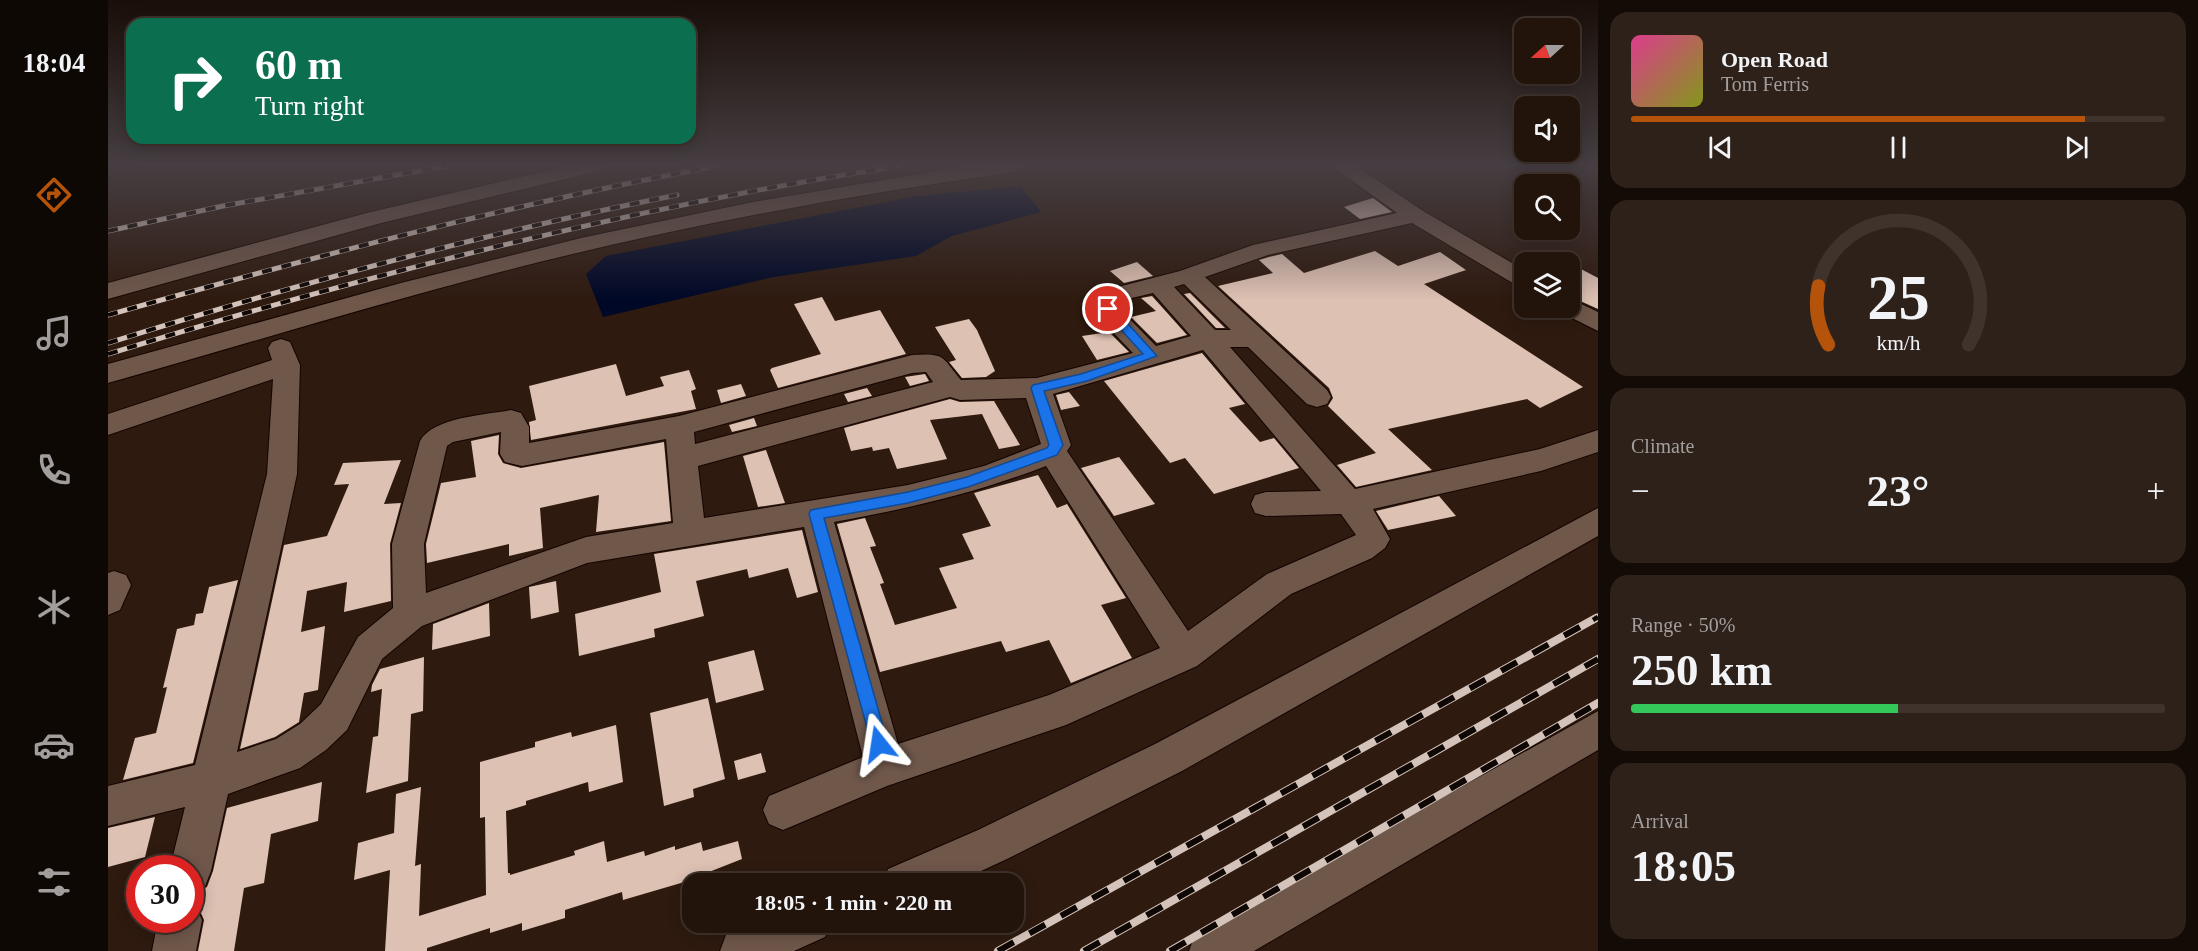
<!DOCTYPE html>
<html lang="en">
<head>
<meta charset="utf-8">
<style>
	body { margin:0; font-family:Georgia,serif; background:#2e2119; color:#f1f3f6; height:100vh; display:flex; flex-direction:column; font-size:22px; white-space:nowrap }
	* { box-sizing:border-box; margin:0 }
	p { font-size:20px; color:#a29e9d }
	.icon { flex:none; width:33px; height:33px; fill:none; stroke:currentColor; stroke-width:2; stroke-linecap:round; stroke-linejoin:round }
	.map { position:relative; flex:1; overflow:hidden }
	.side { display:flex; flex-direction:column; gap:12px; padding:12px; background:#130b06; width:600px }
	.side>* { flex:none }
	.guide { position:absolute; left:18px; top:18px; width:570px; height:126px; border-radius:18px; box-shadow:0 3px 15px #0003,0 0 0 2px #3f332c; background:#0b6e4f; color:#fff; overflow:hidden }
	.needle { width:39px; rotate:249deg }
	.fabs { position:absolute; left:1406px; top:18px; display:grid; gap:12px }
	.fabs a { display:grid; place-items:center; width:66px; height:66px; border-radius:12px; background:#22140b; box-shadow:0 3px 15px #0003,0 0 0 2px #3f332c; font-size:30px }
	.speed { position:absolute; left:18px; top:855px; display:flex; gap:12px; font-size:30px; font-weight:700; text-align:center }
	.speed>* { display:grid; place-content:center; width:78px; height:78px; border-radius:50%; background:#22140b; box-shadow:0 3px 15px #0003,0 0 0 2px #3f332c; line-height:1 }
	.speed .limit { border:9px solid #d22; background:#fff; color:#111 }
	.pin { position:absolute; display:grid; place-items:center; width:51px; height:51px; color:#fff; margin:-26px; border:3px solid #fff; border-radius:50%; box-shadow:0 2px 6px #0007 }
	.me { position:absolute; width:66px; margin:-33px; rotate:345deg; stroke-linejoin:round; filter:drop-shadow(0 0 4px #0008) }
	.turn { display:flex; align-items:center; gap:21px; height:126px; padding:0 30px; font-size:27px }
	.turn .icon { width:78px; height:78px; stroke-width:2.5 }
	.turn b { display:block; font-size:42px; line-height:51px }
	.big { font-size:45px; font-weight:600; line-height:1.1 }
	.side .card { flex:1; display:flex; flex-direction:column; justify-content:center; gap:9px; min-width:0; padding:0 21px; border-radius:18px; background:#2e2119 }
	.side .dial { align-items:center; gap:0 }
	.dial svg { height:156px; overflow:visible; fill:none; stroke:#3f332c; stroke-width:7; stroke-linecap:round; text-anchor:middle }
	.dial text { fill:#f1f3f6; stroke:none }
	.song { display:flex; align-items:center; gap:18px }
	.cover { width:72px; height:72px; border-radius:9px; background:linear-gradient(135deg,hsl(330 70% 55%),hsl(70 70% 35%)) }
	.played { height:6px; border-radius:3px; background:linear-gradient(90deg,#b45309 85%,#3f332c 85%) }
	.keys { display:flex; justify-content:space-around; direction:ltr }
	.heat { display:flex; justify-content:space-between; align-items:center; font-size:33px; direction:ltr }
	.charge { height:9px; border-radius:4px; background:linear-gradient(90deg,#34c759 50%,#3f332c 0) }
	.trip { position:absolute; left:574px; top:873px; width:342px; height:60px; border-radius:18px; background:#22140b; box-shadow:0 3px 15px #0003,0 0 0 2px #3f332c; font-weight:600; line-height:60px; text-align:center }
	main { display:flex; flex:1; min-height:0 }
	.tabs { display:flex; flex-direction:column; width:108px; justify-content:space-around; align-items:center; background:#0e0804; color:#a29e9d }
	.tabs .icon { width:42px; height:42px }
	.tabs .on { color:#b45309 }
	.tabs b { font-size:27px; color:#f1f3f6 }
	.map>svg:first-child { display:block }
	.water { fill:#000827 }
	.building { fill:#ddc1b3 }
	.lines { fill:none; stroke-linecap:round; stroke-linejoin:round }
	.street-casing { stroke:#150400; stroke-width:2 }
	.street { fill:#6f574a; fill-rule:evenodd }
	.rail-far2-casing { stroke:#d3c3bb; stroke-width:5 }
	.rail-far1-casing { stroke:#d3c3bb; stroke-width:7 }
	.rail-casing { stroke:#d3c3bb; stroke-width:8 }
	.rail-far2 { stroke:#0f0704; stroke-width:4; stroke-dasharray:10; stroke-linecap:butt }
	.rail-far1 { stroke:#0f0704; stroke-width:4.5; stroke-dasharray:14; stroke-linecap:butt }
	.rail { stroke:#0f0704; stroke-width:6; stroke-dasharray:18; stroke-linecap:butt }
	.route { fill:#1a73e8; stroke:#114b97; stroke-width:1.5 }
</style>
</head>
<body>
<main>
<nav class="tabs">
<b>18:04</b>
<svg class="icon on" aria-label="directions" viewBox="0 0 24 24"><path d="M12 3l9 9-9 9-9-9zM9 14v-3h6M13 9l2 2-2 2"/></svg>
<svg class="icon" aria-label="music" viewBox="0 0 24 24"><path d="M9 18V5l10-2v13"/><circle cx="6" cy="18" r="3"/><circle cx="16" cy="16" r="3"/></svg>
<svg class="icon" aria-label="phone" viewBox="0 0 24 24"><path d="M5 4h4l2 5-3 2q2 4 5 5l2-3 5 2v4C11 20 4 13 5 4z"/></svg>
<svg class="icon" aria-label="climate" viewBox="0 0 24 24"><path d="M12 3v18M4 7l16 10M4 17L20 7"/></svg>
<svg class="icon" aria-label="car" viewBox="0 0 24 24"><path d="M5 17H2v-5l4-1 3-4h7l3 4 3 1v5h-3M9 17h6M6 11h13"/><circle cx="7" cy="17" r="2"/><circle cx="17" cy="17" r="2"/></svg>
<svg class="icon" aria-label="filters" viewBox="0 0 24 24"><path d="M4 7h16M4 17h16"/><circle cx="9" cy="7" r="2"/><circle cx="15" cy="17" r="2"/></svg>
</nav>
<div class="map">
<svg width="1490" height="951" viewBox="0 0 1490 951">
	<rect width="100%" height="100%" fill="#2e1a0f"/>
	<polygon class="water" points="913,186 933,212 844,236 808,256 666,277 495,317 478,274 498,256 809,196"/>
	<g class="building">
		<polygon points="1265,198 1284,212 1252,219 1236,207"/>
		<polygon points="1267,251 1290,266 1332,252 1358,270 1316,284 1475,387 1432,408 1419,399 1280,429 1324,470 1248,487 1229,465 1268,453 1220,406 1225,398 1221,388 1110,286 1165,273 1151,260 1161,257 1174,254 1196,273"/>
		<polygon points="1029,262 1045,276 1016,283 1002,271"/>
		<polygon points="1473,269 1490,278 1490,309 1461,296 1461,274"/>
		<polygon points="1082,293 1117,328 1108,328 1076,294"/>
		<polygon points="1044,296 1079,335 1049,343 1023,317 1048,311 1033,298"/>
		<polygon points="714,297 727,321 772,310 798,354 670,388 662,370 664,368 713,354 686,304"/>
		<polygon points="861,319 869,330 887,371 878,377 854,378 841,362 848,360 827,327"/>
		<polygon points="1001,332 1021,352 989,360 974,336"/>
		<polygon points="1094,353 1137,404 1121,408 1152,442 1166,438 1191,468 1106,494 1077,458 1062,463 996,381"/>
		<polygon points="508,364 518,396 556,386 552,377 581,370 588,389 583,391 588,409 423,440 421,422 428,420 421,386"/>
		<polygon points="817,374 821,381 802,386 797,377"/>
		<polygon points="633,384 638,396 613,403 609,390"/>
		<polygon points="759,388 764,396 740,402 736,394"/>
		<polygon points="961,392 972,406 953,410 948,395"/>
		<polygon points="842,399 852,402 886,401 912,445 891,449 874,414 822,420 839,459 789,469 781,448 765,451 764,447 743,451 736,428"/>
		<polygon points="646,418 649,426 624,432 621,425"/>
		<polygon points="391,435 390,454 395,463 413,468 556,442 563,521 488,532 491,495 432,508 435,548 401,556 401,544 319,563 318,544 333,483 368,477 363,441"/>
		<polygon points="658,450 677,503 650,507 635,456"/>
		<polygon points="1011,457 1047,504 1006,516 973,468"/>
		<polygon points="293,460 276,504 293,503 282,544 283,601 236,612 239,582 199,591 193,632 217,626 210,690 196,693 191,722 167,737 132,749 176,545 219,536 241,484 226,485 235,463"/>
		<polygon points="930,475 949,508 959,504 1018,598 993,605 1024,658 963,683 941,640 898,652 893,641 772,672 729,524 757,518 768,546 762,547 776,583 772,584 787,625 849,608 831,568 866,559 854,534 883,526 866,493"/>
		<polygon points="1331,496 1348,516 1280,530 1268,511"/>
		<polygon points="694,530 710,592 689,598 680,568 641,578 639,569 588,581 596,616 546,629 547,637 471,656 467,614 553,592 546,554"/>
		<polygon points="130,580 85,763 15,780 27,738 48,733 59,687 55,688 69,629 86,625 88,614 95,613 101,587"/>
		<polygon points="448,581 451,612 423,619 421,587"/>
		<polygon points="381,603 382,636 324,650 325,624"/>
		<polygon points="646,650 656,690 608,703 600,662"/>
		<polygon points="316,657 315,711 303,714 300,781 258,793 265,737 270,736 274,689 263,692 264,685 272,669"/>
		<polygon points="600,698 617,779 585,789 586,797 556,806 542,713"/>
		<polygon points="508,725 515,782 481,792 480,782 418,801 418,805 398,811 400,873 402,873 402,875 467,855 466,851 496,841 499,862 536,851 537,856 567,846 567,850 593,842 595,851 630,841 634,859 573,883 515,900 514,892 457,910 457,918 414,931 414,923 382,933 382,928 319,948 319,951 277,951 282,870 246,880 250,843 286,833 288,794 313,787 307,866 313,864 311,916 378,895 377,817 372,818 372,762 427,747 427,742 463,732 464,737"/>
		<polygon points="653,753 658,772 630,780 626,761"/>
		<polygon points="214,782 210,821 163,834 156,883 136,888 126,951 90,951 96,920 89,904 83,900 84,894 99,887 105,871 119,808"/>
		<polygon points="47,817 37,857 0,867 0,828"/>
	</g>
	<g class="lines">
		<defs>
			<g id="street">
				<polygon points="460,166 498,166 495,170 273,223 0,299 0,283 259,213"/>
				<path d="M859,166H917L907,172C734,196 562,228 392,272C261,306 131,346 0,383V364L293,283L473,238L645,202Z"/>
				<path d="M1224,166H1248L1315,211L1416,270V287L1408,285L1304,223L1160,255L1097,277L1219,390L1223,397L1219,404L1209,407L1199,404L1140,347H1122L1247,489L1432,449L1490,430V452L1433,471L1265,509L1282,539L1277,548L1264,558L1183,594L1089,666L958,725L779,786L675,830L661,824L655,810L661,796L755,757L696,527L479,563L314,626L274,659L239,730L218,750L192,768L120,794L103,871L97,886L82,892V868H62L77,807L0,826V786L87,765L159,474L165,379L0,435V414L164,360L160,348L164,342L173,339L182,342L192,365L189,474L129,752L168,739L192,724L213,704L250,637L285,608L284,544L312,441C325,417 377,415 403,410L413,413L421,427V443L571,416L804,355C838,353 833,356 853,380L929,378L1025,353L994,321L988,303L1006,288L1072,271L1145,245L1289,213ZM1076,284L1123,330H1107L1066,287ZM1045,293L1083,336L1048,346L1015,312L1013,306L1024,298ZM1095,350L1213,491L1158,492L1147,495L1143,504L1147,513L1158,516L1233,514L1248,535L1159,574L1080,631L959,451L963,445L945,394ZM818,372L825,382L587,444L586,432L804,373ZM842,397L852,400L918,398L933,444L876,466L800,485L596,518L590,466ZM393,432L392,454L397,462L414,466L558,439L565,523L478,537L318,593L316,544L339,446L345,442ZM938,466L1052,648L941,695L790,744L726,522C799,509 869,493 938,466Z"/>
				<polygon points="1461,298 1490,312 1490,331 1452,312 1450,308 1461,308"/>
				<polygon points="1490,508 1490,536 1074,771 899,859 845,884 774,884 780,869 870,830 1047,744"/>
				<polygon points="6,571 18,575 23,585 12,610 0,615 0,573"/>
				<polygon points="1490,711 1490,750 1146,951 1081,951 1087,935"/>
				<polygon points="82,902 87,905 94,920 88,951 44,951 50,920 82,920"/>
				<polygon points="648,922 724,922 717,937 686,951 612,951 618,935"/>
			</g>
		</defs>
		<use href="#street" class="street-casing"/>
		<use href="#street" class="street"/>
		<defs>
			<g id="rail-far2">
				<polyline points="0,231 115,206 338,166"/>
				<path d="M0,315C201,258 403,204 609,166"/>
				<path d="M0,343C188,284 376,233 569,195"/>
				<path d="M0,354C260,274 521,208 790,166"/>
			</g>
			<polyline id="rail-far1" points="1485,620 1490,617"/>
			<g id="rail">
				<polyline points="890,951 1488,618"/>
				<polyline points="976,951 1490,659"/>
				<polyline points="1062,951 1490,703"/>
			</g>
		</defs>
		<use href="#rail-far2" class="rail-far2-casing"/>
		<use href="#rail-far1" class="rail-far1-casing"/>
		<use href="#rail" class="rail-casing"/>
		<use href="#rail-far2" class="rail-far2"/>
		<use href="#rail-far1" class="rail-far1"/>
		<use href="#rail" class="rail"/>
	</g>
	<linearGradient id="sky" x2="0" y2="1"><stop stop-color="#190e08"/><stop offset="0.55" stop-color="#463e42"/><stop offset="1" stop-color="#463e42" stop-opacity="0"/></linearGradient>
	<rect width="1490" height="300" fill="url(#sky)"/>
	<polygon class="route" points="1000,305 1004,306 1049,356 979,381 936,391 955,445 949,455 860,487 800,503 716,518 780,744 777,750 771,753 765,750 701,514 703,510 800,492 859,477 939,448 941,445 923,388 925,385 973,374 1035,354 996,311 994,309"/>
</svg>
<div class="fabs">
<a><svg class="needle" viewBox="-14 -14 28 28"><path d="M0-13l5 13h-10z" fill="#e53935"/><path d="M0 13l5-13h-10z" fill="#a29e9d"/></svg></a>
<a><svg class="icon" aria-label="sound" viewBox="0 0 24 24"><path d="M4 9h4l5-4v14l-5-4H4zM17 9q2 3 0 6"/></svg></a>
<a><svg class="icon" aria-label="search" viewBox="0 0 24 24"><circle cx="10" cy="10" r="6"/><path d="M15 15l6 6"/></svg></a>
<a><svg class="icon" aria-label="layers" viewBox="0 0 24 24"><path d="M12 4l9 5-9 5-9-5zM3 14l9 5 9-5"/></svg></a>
</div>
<div class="speed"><div class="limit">30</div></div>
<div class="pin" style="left:1000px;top:309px;background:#d93025"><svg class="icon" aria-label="arrive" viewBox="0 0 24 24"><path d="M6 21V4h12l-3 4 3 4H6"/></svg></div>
<svg class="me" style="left:771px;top:744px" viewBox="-20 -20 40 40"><path d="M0-17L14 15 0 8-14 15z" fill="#1a73e8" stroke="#fff" stroke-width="4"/></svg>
<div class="trip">18:05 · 1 min · 220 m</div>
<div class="guide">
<div class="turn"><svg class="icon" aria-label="right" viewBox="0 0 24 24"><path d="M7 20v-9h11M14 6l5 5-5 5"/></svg><div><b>60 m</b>Turn right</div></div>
</div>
</div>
<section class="side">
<div class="card">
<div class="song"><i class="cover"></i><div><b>Open Road</b><p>Tom Ferris</p></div></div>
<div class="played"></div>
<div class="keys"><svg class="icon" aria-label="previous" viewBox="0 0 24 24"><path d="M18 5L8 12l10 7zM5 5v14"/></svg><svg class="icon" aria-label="pause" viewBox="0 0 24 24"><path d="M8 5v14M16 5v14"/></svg><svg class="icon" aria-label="next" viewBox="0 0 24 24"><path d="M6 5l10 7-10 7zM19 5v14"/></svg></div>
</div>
<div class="card dial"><svg viewBox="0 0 100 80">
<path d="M14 69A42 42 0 1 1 86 69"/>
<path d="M14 69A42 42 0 0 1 9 39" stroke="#b45309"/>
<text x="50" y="56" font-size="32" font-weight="700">25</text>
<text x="50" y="72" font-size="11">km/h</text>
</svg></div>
<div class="card"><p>Climate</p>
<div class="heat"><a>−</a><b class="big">23°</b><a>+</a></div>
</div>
<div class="card"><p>Range · 50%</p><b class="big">250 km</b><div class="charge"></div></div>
<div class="card"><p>Arrival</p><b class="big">18:05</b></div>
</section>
</main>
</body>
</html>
